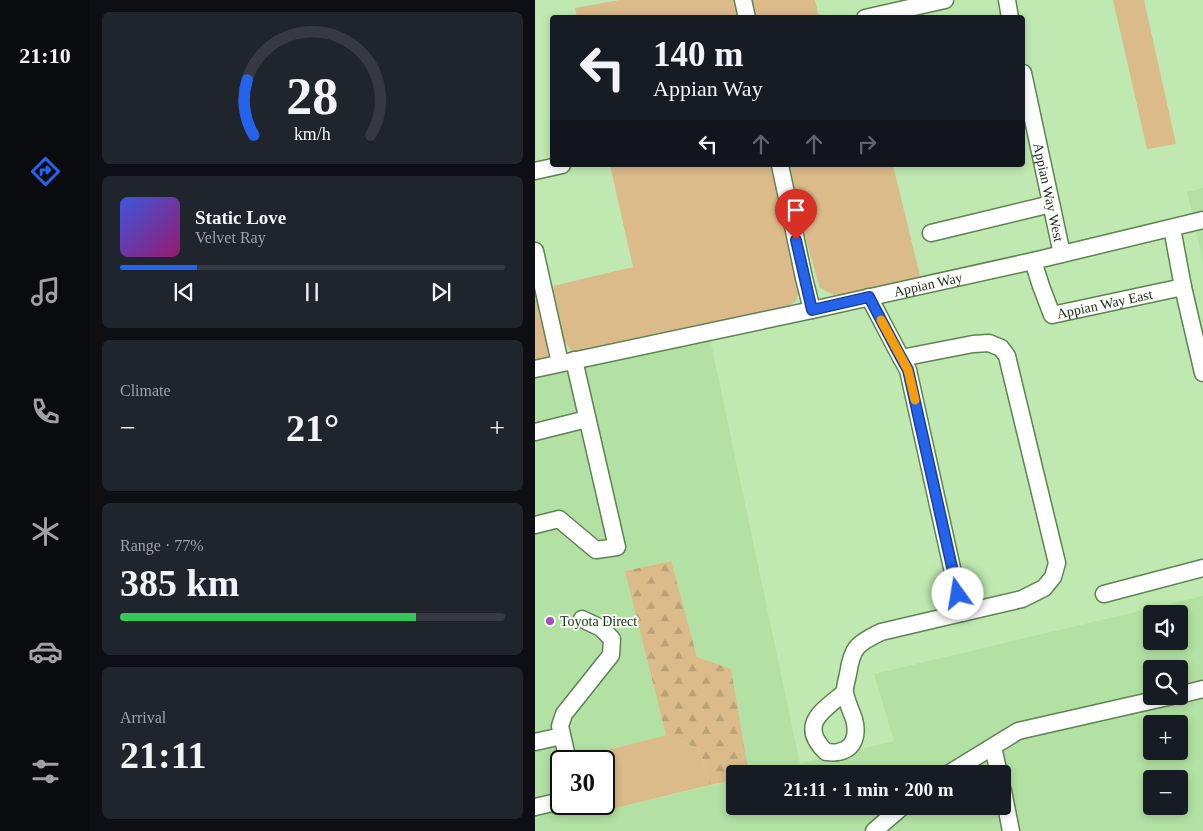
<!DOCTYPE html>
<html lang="en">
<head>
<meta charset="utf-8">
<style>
	body { margin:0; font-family:"Times New Roman",serif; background:#20242c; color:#f1f3f6; height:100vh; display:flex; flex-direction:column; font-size:19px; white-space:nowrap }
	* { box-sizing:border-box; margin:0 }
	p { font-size:16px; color:#9ea1a6 }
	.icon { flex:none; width:28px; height:28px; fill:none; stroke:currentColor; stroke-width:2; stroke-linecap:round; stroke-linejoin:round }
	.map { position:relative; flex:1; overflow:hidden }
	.panel { display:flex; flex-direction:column; gap:12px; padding:12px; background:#0d0f14; width:445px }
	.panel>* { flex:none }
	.guide { position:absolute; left:15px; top:15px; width:475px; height:152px; border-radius:5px; box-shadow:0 2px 8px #0003; background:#171b24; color:#f1f3f6; overflow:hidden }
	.tools { position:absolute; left:608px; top:605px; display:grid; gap:10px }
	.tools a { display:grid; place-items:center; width:45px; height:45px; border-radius:5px; background:#171b24; box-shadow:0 2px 8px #0003; font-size:25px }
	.speed { position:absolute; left:15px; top:750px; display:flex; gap:10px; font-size:25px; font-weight:700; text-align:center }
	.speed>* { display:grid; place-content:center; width:65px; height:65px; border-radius:50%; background:#171b24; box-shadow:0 2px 8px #0003; line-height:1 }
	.speed .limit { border:2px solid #111; border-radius:8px; background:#fff; color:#111 }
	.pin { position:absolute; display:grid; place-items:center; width:42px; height:42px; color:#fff; margin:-51px -21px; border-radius:50% 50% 50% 0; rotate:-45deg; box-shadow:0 0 5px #0007 }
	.pin .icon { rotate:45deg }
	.me { position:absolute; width:55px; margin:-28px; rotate:347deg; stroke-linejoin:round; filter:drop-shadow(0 0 4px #0008) }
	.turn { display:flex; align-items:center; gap:18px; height:105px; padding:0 20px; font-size:22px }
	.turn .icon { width:65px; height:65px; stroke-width:2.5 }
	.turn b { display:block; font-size:35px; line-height:42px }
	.lanes { display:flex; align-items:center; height:48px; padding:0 20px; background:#0003; justify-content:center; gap:25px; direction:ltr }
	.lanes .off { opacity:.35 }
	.big { font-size:38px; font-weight:700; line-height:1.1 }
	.panel .tile { flex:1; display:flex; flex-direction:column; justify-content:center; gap:8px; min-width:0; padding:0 18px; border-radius:8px; background:#20242c }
	.panel .dial { align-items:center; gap:0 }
	.dial svg { height:130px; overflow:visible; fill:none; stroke:#363941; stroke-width:7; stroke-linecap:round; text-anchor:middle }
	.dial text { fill:#f1f3f6; stroke:none }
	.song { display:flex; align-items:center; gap:15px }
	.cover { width:60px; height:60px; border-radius:8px; background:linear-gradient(135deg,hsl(230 70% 55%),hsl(320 70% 35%)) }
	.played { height:5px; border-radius:2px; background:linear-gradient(90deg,#2563eb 20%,#363941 20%) }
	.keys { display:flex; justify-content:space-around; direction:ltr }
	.heat { display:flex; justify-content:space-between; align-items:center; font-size:28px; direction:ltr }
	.charge { height:8px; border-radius:4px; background:linear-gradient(90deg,#34c759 77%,#363941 0) }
	.trip { position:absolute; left:191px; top:765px; width:285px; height:50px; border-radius:5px; background:#171b24; box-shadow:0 2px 8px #0003; font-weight:700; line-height:50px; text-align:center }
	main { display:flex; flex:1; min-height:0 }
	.tab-bar { display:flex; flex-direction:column; width:90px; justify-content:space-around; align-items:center; background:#090b0e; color:#9ea1a6 }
	.tab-bar .icon { width:35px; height:35px }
	.tab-bar .on { color:#2563eb }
	.tab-bar b { font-size:22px; color:#f1f3f6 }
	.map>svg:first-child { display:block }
	.built { fill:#b2e1a3; fill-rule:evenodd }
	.grass { fill:#dbbb8a }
	.forest { fill:url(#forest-firs) }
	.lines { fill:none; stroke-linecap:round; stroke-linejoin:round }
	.minor-casing { stroke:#5e8351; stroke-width:19 }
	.minor { stroke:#fff; stroke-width:16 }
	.route-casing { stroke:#184099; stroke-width:12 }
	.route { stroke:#2563eb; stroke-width:9 }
	.slow { stroke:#f59e0b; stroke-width:9 }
	.poi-dot { fill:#a34ebc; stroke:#f6fff3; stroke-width:2 }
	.labels { text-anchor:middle; stroke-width:4; stroke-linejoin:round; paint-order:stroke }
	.street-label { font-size:14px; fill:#1c2c17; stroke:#f6fff3 }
	.poi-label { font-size:14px; fill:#1c2c17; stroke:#f6fff3; text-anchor:start }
</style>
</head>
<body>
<main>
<nav class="tab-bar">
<b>21:10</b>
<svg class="icon on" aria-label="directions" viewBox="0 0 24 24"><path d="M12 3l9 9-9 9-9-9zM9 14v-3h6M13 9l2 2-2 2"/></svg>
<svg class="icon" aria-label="music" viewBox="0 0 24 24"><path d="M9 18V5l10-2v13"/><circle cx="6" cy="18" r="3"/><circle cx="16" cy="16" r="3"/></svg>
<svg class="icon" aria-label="phone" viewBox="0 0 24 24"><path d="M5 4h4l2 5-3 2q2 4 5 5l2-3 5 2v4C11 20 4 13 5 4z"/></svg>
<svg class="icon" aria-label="climate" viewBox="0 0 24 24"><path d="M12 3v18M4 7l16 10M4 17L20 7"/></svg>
<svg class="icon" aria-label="car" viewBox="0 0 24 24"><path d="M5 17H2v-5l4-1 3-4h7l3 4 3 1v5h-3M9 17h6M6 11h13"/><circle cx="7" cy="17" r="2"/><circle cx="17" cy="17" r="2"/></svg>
<svg class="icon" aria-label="filters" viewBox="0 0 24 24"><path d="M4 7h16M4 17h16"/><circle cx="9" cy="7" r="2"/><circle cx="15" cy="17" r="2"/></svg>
</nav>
<section class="panel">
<div class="tile dial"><svg viewBox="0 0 100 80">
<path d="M14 69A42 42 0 1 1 86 69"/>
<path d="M14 69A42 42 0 0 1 10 35" stroke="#2563eb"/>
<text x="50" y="56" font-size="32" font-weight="700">28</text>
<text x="50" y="72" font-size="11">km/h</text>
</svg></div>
<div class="tile">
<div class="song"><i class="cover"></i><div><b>Static Love</b><p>Velvet Ray</p></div></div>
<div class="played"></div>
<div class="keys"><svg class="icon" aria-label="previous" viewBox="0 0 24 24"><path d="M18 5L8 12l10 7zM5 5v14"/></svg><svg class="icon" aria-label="pause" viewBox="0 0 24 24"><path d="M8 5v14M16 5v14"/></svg><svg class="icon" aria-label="next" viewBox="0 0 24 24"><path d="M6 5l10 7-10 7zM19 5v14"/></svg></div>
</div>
<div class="tile"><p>Climate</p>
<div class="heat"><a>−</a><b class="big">21°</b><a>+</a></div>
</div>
<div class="tile"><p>Range · 77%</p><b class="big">385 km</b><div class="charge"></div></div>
<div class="tile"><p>Arrival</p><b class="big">21:11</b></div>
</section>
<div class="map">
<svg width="668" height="831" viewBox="0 0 668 831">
	<defs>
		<pattern id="forest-firs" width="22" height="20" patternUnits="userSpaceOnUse" patternTransform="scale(1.25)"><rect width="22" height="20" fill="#dbbb8a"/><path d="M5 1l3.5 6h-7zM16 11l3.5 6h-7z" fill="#bba176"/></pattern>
	</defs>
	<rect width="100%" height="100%" fill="#bfe9b1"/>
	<g class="built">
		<polygon points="668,188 668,261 652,192"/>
		<path d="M172,324L265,764L359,741L339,674L668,596V831H0V361ZM135,561L162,657L196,669L214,774H468V806H200V780L72,810L69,794V804H26V761H62L61,753L131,735L90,571ZM616,614H644V641H616ZM616,669H644V696H616ZM616,724H644V751H616ZM616,779H644V806H616Z"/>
	</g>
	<g class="grass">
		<polygon points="84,0 203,0 207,17 42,17 40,8"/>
		<polygon points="216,0 280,0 284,17 220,17"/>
		<polygon points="578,0 609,0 641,144 612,149"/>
		<polygon points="75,165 238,165 264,291 261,301 251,307 38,353 28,339 18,286 98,267"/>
		<polygon points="254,165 358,165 385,276 303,297 285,288 272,243"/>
		<polygon points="0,290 2,290 15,347 13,358 0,361"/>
		<polygon points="131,735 164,749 175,785 72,810 69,794 69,761 62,761 61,753"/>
	</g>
	<polygon class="forest" points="136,561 162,657 196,669 214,774 200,774 200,780 175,785 164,749 131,735 90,571"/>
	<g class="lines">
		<defs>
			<g id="minor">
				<polyline points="208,0 212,18"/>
				<polyline points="472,0 475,18"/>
				<polyline points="330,18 410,0"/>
				<path id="s1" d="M488,73L527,254"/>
				<polyline points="245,165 269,278 277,310"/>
				<polyline points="0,171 27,165"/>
				<polyline points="637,228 648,287 668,373"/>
				<polyline points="396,233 516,204"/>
				<polyline points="0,251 25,363"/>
				<path id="s2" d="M498,261L506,286L517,315L648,287"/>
				<polyline points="366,358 438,344 454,343 466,348 472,356 522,563 518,577 509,588 487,599 427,613"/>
				<path id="s3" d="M0,369L277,310L498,261L668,220"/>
				<polyline points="0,432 52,419"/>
				<polyline points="0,525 24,519 61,550 82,547 39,360"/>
				<polyline points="569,594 668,568"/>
				<path d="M310,692C289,710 262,724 291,752C295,752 300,753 303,752C320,749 323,734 319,719C316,711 312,702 310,693C309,688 312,680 313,674C317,648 321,644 346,632L427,613L373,370L363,352L334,297"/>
				<polyline points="644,695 668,689"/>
				<polyline points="0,742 27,736"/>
				<polyline points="458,747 464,774"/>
				<polyline points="33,761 25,726 29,714 76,655 77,639 66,628 47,619"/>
				<polyline points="413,774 483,731 637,696"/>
				<polyline points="468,791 476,831"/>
				<polyline points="0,807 26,801"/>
				<polyline points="339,831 368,806"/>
			</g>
		</defs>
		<use href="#minor" class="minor-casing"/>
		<use href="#minor" class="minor"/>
	</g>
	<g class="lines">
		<defs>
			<polyline id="route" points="261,240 277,310 334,297 363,352 373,370 423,594"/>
		</defs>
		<use href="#route" class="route-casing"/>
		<use href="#route" class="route"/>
		<polyline class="slow" points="346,320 373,370 380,400"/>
	</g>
	<circle class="poi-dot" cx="15" cy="621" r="5"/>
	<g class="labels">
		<g class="street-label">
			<text dy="5" stroke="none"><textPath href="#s1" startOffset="122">Appian Way West</textPath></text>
			<text dy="5" stroke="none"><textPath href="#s3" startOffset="402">Appian Way</textPath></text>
			<text dy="5" stroke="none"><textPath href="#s2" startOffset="111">Appian Way East</textPath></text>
		</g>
		<g class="poi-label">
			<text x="25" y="626">Toyota Direct</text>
		</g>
	</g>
</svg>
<div class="tools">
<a><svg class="icon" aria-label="sound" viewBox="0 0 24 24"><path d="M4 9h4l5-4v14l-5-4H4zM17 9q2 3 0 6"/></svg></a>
<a><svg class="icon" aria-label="search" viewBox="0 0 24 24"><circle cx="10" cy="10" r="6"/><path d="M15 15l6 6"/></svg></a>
<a>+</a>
<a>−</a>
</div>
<div class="speed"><div class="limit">30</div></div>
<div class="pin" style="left:261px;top:240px;background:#d93025"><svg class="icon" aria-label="arrive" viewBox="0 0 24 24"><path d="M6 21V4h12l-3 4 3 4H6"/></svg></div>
<svg class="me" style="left:423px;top:594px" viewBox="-20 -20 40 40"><circle r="19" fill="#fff"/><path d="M0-13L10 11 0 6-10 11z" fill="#2563eb"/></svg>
<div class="trip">21:11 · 1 min · 200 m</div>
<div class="guide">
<div class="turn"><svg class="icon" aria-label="left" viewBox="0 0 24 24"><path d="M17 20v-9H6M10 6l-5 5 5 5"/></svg><div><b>140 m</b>Appian Way</div></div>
<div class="lanes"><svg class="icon" aria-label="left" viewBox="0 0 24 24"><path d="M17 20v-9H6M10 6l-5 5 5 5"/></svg><svg class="icon off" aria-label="ahead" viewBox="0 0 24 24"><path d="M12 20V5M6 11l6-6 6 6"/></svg><svg class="icon off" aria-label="ahead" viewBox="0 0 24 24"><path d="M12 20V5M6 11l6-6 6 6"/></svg><svg class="icon off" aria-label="right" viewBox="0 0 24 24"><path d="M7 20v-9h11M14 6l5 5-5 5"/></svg></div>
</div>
</div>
</main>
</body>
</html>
